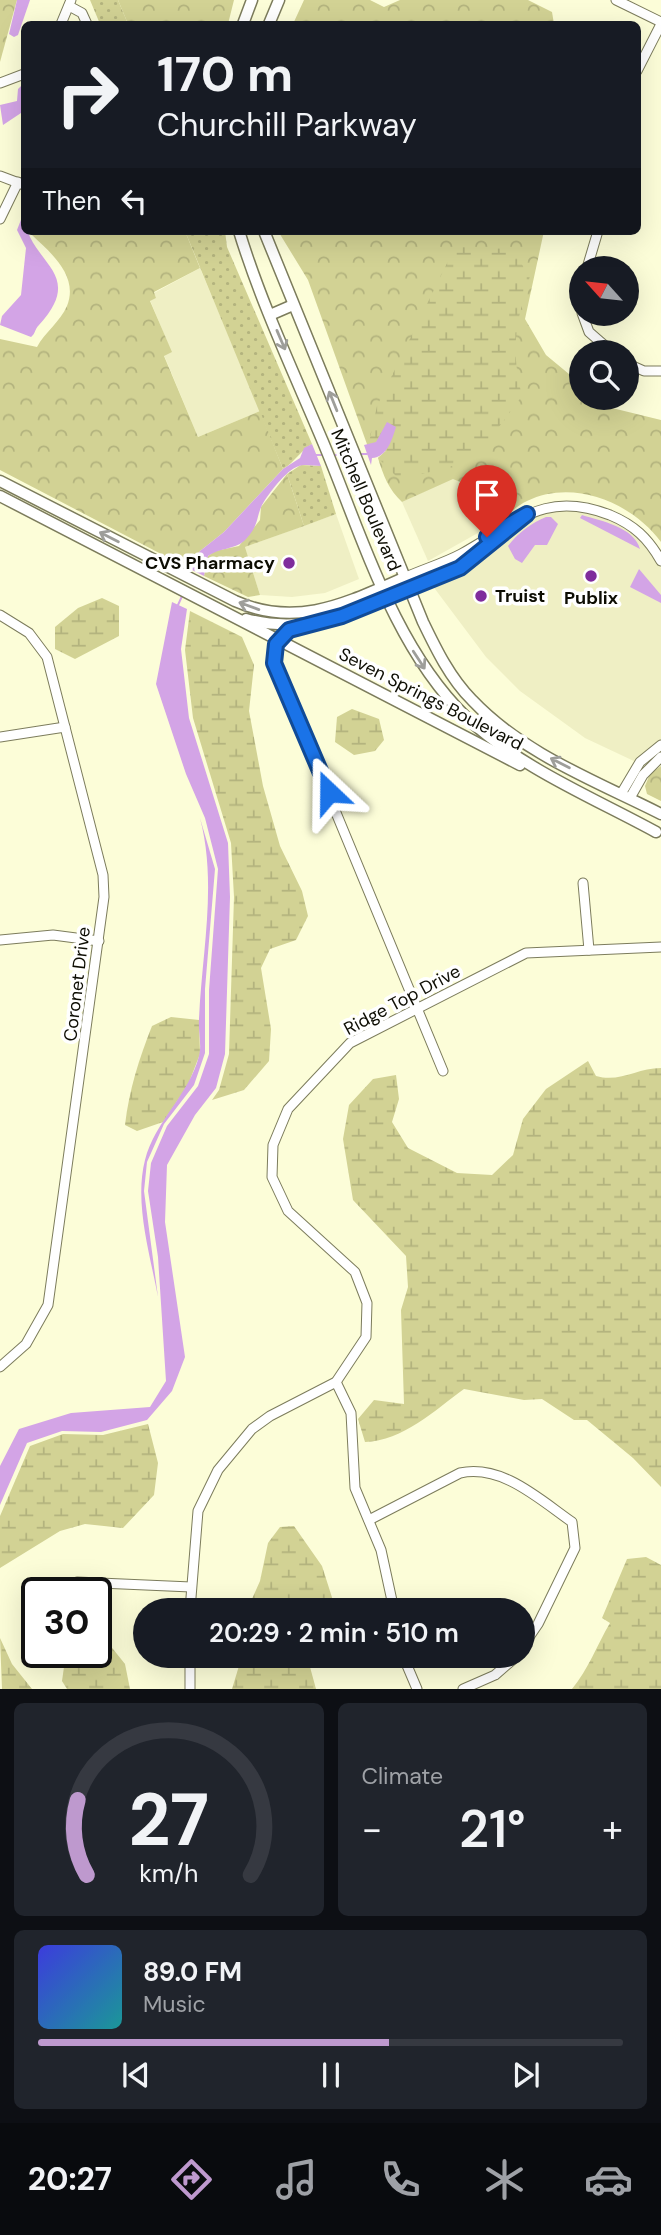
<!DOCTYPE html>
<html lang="en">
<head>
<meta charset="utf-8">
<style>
	body { margin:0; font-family:"DM Sans",sans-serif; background:#20242c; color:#f1f3f6; height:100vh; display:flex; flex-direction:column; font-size:26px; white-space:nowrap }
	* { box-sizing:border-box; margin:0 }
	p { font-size:23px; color:#9ea1a6 }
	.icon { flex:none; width:38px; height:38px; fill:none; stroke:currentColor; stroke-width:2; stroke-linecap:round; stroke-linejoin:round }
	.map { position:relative; height:1689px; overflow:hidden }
	.sheet { display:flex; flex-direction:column; gap:14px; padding:14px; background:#0d0f14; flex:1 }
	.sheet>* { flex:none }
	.banner { position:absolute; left:21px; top:21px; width:620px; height:214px; border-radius:10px; box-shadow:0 7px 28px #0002; background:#171b24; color:#f1f3f6; overflow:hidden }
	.needle { width:46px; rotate:297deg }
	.controls { position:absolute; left:569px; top:256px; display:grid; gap:14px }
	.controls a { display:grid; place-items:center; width:70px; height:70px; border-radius:50%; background:#171b24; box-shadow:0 7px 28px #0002; font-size:35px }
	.speed { position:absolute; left:21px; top:1577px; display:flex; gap:14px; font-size:35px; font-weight:700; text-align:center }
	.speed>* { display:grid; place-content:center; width:91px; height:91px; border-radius:50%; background:#171b24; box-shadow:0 7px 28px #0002; line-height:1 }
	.speed .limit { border:4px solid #111; border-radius:10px; background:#fff; color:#111 }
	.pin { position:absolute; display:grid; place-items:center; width:60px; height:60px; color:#fff; margin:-72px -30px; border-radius:50% 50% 50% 0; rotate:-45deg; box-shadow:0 0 7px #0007 }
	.pin .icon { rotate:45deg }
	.me { position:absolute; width:77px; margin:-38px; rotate:337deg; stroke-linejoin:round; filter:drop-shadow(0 0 5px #0008) }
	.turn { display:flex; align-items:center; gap:24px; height:147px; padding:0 21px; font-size:32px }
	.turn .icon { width:91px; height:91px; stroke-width:2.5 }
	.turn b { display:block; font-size:49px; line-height:60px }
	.then { display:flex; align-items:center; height:66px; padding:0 21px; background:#0003; gap:14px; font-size:26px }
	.big { font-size:52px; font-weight:600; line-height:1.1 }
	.sheet .card { flex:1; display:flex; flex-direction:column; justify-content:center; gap:10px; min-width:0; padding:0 24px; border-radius:10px; background:#20242c }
	.sheet .dial { align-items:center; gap:0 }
	.dial svg { height:182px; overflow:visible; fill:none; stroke:#363941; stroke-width:7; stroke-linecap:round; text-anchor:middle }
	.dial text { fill:#f1f3f6; stroke:none }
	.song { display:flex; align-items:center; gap:21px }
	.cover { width:84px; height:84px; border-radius:10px; background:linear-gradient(135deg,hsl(240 70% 55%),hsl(180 70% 35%)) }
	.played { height:7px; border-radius:4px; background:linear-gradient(90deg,#be99ce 60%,#363941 60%) }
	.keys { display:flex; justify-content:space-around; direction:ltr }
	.heat { display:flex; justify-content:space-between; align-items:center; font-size:38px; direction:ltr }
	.sheet .tiles { flex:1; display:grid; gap:14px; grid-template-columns:1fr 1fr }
	.card:last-child { grid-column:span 2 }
	.trip { position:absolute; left:133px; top:1598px; width:402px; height:70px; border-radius:35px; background:#171b24; box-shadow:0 7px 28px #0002; font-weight:600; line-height:70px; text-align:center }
	.tabs { display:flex; height:112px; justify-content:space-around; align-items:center; background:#090b0e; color:#9ea1a6 }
	.tabs .icon { width:49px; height:49px }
	.tabs .active { color:#be99ce }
	.tabs b { font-size:32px; color:#f1f3f6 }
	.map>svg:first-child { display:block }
	.built { fill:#efefc4 }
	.grass { fill:url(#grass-dots) }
	.forest { fill:url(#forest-crowns) }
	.wetland { fill:url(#wetland-marsh) }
	.water { fill:#d3a4e6 }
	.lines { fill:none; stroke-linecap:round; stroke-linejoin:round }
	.stream { stroke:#d3a4e6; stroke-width:2 }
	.minor-casing { stroke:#7c7c5c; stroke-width:11 }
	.major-casing { stroke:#7c7c5c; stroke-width:13 }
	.minor { stroke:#fff; stroke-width:9 }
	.major { stroke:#fff; stroke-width:10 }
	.oneway { stroke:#9e9e9a }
	.route-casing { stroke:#114b97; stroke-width:18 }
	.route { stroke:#1a73e8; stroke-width:12 }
	.poi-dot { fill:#7f2c9c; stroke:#fff; stroke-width:2.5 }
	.labels { text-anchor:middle; stroke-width:7; stroke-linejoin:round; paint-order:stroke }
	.street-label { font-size:18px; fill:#0d0d03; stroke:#fff }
	.poi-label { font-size:18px; font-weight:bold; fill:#0d0d03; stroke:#fff; text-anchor:end }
</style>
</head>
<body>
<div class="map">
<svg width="661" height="1689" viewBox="0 0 661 1689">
	<defs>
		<pattern id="grass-dots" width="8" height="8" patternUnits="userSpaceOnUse" patternTransform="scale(1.75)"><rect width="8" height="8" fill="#d2d294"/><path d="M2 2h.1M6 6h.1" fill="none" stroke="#b3b37e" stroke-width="1.8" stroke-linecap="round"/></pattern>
		<pattern id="forest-crowns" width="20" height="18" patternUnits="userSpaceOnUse" patternTransform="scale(1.75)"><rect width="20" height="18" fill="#d2d294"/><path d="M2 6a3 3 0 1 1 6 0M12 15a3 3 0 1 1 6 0" fill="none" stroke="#b3b37e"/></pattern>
		<pattern id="wetland-marsh" width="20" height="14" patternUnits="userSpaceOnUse" patternTransform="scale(1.75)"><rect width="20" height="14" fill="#d2d294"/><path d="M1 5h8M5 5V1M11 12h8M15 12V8" fill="none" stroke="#b3b37e"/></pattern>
	</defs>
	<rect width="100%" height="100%" fill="#fcfdd8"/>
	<g class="built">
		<polygon points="200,268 260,411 198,437 164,355 171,351 150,300 156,298 154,293"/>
		<polygon points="453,478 480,490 501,520 428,561 402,502"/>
		<polygon points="558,509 584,511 618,522 635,532 661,568 661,741 636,762 585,738 520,691 486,657 432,585 489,553 532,517"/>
		<polygon points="336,514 359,579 325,593 292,597 260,595 245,547"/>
	</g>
	<g class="grass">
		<polygon points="90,0 118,0 128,24 100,24"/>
		<path d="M185,231H225L227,247L312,444C300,451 295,462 283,469Z"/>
		<polygon points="301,465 321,466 336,514 304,526 287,474"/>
	</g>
	<g class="forest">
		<polygon points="0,0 17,0 0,62"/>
		<polygon points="118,0 234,0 228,24 128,24"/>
		<polygon points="304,0 370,0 384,7 400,0 528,0 552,12 554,24 293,24"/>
		<path d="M32,231H185L200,268L154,292L156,298L150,301L172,352L164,356L198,437L260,411L283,469L224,532L200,551L188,568L0,470V339L37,347C45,332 60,322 67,306C79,276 51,253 32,235Z"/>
		<path d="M278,231H544L525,319L546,355L581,384V397H596L608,407L661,420V542C632,503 574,478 527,501C518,505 509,514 501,520L480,490L453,479L402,502C389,490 383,475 378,458L386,451L368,447L308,280Z"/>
		<polygon points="287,474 304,526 245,547 260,595 248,597 204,576 208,556 215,551 239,546 260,520 261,507"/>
		<polygon points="661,766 661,801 647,794 645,786 650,774"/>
	</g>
	<g class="wetland">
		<path d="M455,247L511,249L530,276C516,324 510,346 522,396C477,456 474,468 397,477L378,458L386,451L395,427L383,429L376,442L368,447L377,406Z"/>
		<polygon points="102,598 119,606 119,636 75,659 55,649 55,627 78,608"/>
		<polygon points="190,611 242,637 254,665 249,711 263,786 280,846 302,891 308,916 296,940 270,949 261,968 271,1029 269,1061 244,1090 212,1100 219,1090 229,1054 234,897 231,843 193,718 185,650"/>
		<polygon points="352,709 379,719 384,740 375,751 354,755 335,742 337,717"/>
		<path d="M171,1017L199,1020L200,1054L188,1085L163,1122L137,1131L125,1125C129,1090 139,1059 152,1026Z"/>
		<path d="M588,1061L596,1076C620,1083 637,1068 661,1068V1487L633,1458L587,1420H574L542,1399L524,1400L464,1389C435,1410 403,1441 365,1442L358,1419L374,1400L404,1404L401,1310L408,1287L406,1256L353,1200L343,1139L349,1105L373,1079L396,1075L399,1099L392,1122L408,1148L457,1173L492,1175L513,1155L523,1119L546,1089Z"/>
		<polygon points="148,1424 158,1463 154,1495 123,1528 85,1524 60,1531 0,1568 0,1516 30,1446 63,1434 103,1435"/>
		<polygon points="294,1526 322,1566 336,1610 247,1610 260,1581 268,1543 280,1527"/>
		<path d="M646,1557L661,1565V1689H572C588,1670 597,1645 610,1623L602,1618L627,1559Z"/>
		<polygon points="0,1638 12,1664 32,1689 2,1689"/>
		<polygon points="96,1638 105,1639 125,1664 130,1689 67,1689 62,1681 65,1660 73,1652 96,1652"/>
		<polygon points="242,1656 307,1656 316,1689 232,1689"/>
	</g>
	<g class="water">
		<polygon points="17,0 30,0 18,35 14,37 9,34"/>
		<polygon points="24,83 24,111 3,125 0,105 17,101 18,89"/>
		<path d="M24,212C25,264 89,270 39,325C34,330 36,333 31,337L0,325L2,316L21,295L26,248L17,230Z"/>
		<path d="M387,422L396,427C392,440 387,457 372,458L371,465L364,445L376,442Z"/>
		<path d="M312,444L321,466C314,466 305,464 299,466C286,470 269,493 262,505C256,518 259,525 246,539C236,550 221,547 208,556L204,576L188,568L200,551L224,532L283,469L300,458L304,448Z"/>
		<path d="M582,515C601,521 634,527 640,549L580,518Z"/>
		<path d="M546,517H551L558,524L547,545H535L522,563L515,559L508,546C518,533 531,523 546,517Z"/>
		<polygon points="639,569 661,595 661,603 630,587"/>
		<polygon points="172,602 187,609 181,649 189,718 228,843 230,897 225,1054 216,1088 195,1115 167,1165 165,1222 185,1357 172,1391 147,1420 101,1432 62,1431 27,1443 0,1505 0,1466 19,1429 71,1413 150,1407 166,1381 158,1257 148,1191 151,1163 167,1126 198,1086 209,1054 209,990 218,869 205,818 186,774 156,684"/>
		<path d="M197,808L215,869L205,989V1053L194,1085L164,1124L147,1162L144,1191L158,1297C150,1254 134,1203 145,1160C155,1121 189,1095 199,1056C202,1045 198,1031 199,1019C202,949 219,876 197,808Z"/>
	</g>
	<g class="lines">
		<g class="stream">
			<polyline points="361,454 367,454"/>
			<polyline points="316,455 322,455"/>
			<polyline points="334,455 349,454"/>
			<polyline points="178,605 183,594"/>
		</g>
		<defs>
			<g id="minor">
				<polyline points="616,0 661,22"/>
				<polyline points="69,6 82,13 87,24"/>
				<polyline points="61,24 71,0"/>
				<polyline points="637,71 661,24"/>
				<polyline points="0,83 24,74"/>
				<polyline points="0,176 24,185"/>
				<polyline points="0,219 18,182"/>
				<polyline points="587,268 598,231"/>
				<polyline points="581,290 581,293"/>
				<polyline points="582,313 589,332 612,352"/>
				<polyline points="626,363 644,371 661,371"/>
				<path d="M406,577C424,569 444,563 461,554C516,524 543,489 610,515C634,525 648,538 661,561"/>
				<polyline points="410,589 460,568 513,527"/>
				<polyline points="0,615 29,633 47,657 103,875 104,897 48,1305 26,1344 0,1367"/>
				<polyline points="274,663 443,1071"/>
				<polyline points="0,737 65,727"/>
				<polyline points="621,794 640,762 661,745"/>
				<polyline points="630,798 643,775 661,757"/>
				<polyline points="583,883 589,950"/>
				<polyline points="0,940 53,935 99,941"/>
				<polyline points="336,1382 351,1413 355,1488 381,1550 394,1610"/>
				<path d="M369,1520L460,1473C502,1464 539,1499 572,1522L575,1548L538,1624L523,1646"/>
				<polyline points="67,1587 77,1582 191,1587"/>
				<polyline points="190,1610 198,1511 218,1470 252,1429 270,1416 336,1382 366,1337 367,1303 355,1272 288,1211 272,1177 273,1145 288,1109 350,1043 526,953 661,947"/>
				<polyline points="403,1656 417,1689"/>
				<polyline points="190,1689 190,1656"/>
				<polyline points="463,1689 495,1675 517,1656"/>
			</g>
			<g id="major">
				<polyline points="243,24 252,0"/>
				<polyline points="269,24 279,0"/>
				<path d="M239,231C261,303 294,373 323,442C362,535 393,646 466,717C520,768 592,797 656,832"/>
				<path d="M264,231L423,622C436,649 450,678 472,700C523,754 596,781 661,814"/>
				<polyline points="270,315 293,305"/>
				<path d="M0,481L235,601C298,629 348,602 406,577"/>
				<polyline points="0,496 520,765"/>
				<path d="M246,619C303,635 358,613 410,589"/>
				<path d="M274,663C272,646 281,633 296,627"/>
			</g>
		</defs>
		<use href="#minor" class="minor-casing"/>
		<use href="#major" class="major-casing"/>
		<use href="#minor" class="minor"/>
		<use href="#major" class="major"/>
	</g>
	<defs><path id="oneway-shaft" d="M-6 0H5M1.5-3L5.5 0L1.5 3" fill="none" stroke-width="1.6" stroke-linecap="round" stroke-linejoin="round" transform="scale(1.75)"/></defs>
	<g class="oneway">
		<use href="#oneway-shaft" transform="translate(281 340) rotate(67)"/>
		<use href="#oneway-shaft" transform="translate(333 401) rotate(-112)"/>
		<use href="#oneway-shaft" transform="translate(109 537) rotate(-153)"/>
		<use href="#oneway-shaft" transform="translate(249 606) rotate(-160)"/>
		<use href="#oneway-shaft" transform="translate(419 660) rotate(57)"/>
		<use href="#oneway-shaft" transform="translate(560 763) rotate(-153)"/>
	</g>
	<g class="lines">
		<defs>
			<polyline id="route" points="329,792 274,663 276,644 289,630 342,616 460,568 527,514 487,537"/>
		</defs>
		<use href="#route" class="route-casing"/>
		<use href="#route" class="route"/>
	</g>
	<g class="poi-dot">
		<circle cx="289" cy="563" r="7"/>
		<circle cx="591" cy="576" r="7"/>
		<circle cx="481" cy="596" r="7"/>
	</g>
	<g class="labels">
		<g class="street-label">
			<text transform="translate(366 500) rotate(67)" y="6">Mitchell Boulevard</text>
			<text transform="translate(431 699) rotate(27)" y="6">Seven Springs Boulevard</text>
			<text transform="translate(77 984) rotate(-83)" y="6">Coronet Drive</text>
			<text transform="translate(402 1000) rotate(-28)" y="6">Ridge Top Drive</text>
		</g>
		<g class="poi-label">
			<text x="275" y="569">CVS Pharmacy</text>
			<text x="495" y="602" text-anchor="start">Truist</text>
			<text x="591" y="604" text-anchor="middle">Publix</text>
		</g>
	</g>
</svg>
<div class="controls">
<a><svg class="needle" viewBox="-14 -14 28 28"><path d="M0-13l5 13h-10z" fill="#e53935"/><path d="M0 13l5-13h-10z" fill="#9ea1a6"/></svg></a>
<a><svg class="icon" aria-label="search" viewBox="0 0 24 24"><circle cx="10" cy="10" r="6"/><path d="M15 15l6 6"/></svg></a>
</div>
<div class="speed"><div class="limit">30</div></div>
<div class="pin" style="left:487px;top:537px;background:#d93025"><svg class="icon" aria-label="arrive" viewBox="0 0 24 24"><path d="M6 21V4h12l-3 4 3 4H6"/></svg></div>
<svg class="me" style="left:329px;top:792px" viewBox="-20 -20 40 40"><path d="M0-17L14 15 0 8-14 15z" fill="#1a73e8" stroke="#fff" stroke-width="4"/></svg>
<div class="trip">20:29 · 2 min · 510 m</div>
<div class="banner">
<div class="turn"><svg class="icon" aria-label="right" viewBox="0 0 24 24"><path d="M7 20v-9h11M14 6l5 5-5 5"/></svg><div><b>170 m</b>Churchill Parkway</div></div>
<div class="then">Then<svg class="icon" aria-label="left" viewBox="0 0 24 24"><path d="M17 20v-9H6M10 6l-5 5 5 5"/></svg></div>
</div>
</div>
<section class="sheet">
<div class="tiles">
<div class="card dial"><svg viewBox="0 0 100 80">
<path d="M14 69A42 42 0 1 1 86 69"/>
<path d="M14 69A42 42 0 0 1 10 36" stroke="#be99ce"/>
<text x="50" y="56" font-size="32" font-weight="700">27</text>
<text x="50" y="72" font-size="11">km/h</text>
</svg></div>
<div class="card"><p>Climate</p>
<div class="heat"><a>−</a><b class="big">21°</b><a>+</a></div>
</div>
<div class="card">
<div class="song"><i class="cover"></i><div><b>89.0 FM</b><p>Music</p></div></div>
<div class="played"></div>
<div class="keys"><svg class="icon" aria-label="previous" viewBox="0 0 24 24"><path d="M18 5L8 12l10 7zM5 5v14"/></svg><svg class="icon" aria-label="pause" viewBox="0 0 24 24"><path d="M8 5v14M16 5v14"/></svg><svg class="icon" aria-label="next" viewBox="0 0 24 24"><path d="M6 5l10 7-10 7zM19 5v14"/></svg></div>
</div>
</div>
</section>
<nav class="tabs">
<b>20:27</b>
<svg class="icon active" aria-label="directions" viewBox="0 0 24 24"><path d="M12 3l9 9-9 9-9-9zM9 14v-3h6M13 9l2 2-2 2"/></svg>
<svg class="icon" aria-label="music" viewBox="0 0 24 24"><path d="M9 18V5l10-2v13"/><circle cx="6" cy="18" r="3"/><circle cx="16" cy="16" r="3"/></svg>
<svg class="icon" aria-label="phone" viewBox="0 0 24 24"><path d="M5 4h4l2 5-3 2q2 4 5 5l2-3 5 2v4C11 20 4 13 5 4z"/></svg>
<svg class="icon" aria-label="climate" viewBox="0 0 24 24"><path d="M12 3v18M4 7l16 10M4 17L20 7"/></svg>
<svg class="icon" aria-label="car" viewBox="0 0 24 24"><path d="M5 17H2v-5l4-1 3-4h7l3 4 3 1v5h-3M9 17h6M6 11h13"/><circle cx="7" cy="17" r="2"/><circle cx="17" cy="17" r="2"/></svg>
</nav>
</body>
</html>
